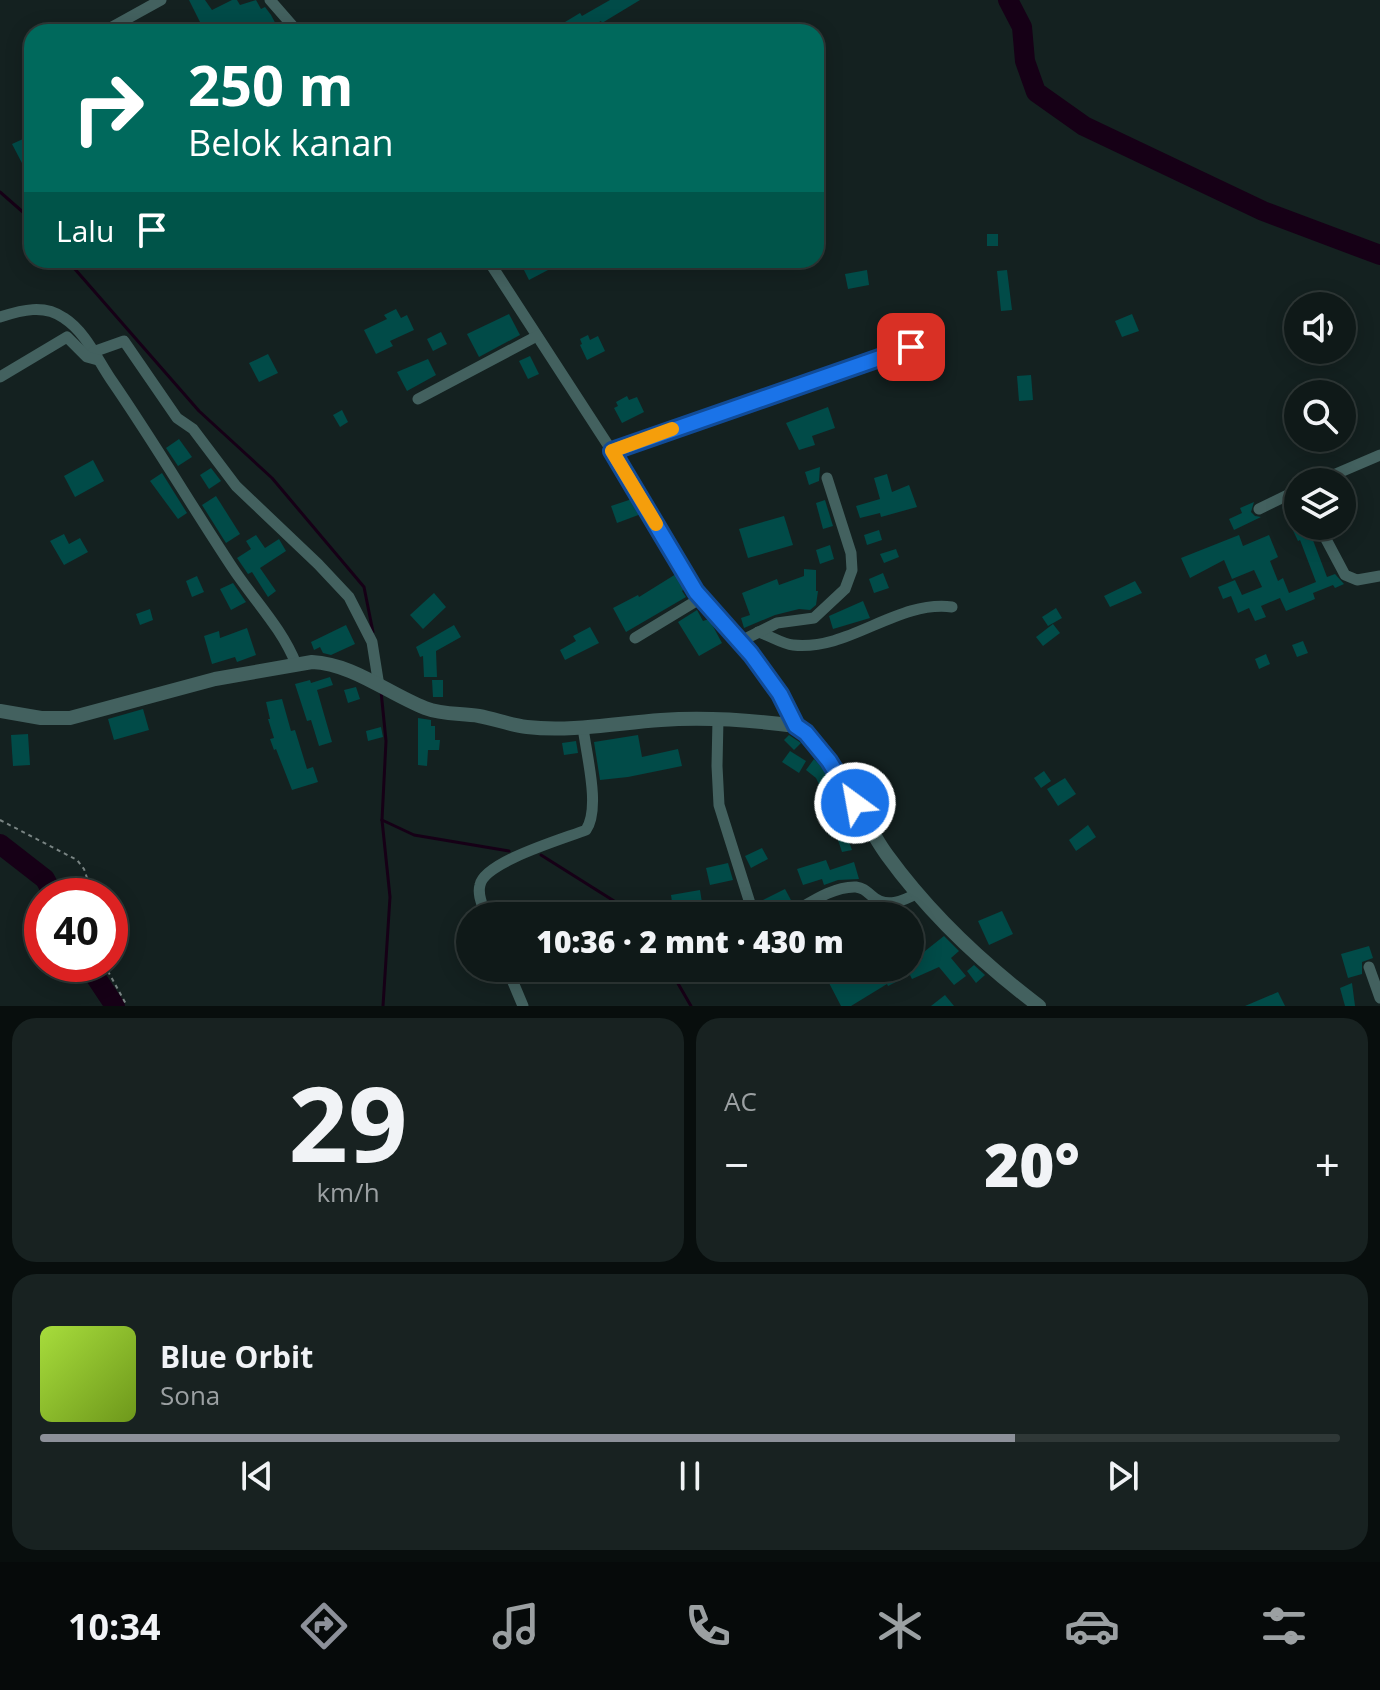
<!DOCTYPE html>
<html lang="id">
<head>
<meta charset="utf-8">
<style>
	body { margin:0; font-family:"Open Sans",sans-serif; background:#182221; color:#f1f3f6; height:100vh; display:flex; flex-direction:column; font-size:30px; white-space:nowrap }
	* { box-sizing:border-box; margin:0 }
	p { font-size:26px; color:#9ba0a2 }
	.icon { flex:none; width:44px; height:44px; fill:none; stroke:currentColor; stroke-width:2; stroke-linecap:round; stroke-linejoin:round }
	.map { position:relative; height:1006px; overflow:hidden }
	.sheet { display:flex; flex-direction:column; gap:12px; padding:12px; background:#080e0d; flex:1 }
	.sheet>* { flex:none }
	.top-card { position:absolute; left:24px; top:24px; width:800px; height:244px; border-radius:24px; box-shadow:0 4px 20px #0003,0 0 0 2px #2f3837; background:#00695c; color:#fff; overflow:hidden }
	.fabs { position:absolute; left:1284px; top:292px; display:grid; gap:16px }
	.fabs a { display:grid; place-items:center; width:72px; height:72px; border-radius:50%; background:#0f1918; box-shadow:0 4px 20px #0003,0 0 0 2px #2f3837; font-size:40px }
	.speed { position:absolute; left:24px; top:878px; display:flex; gap:16px; font-size:40px; font-weight:700; text-align:center }
	.speed>* { display:grid; place-content:center; width:104px; height:104px; border-radius:50%; background:#0f1918; box-shadow:0 4px 20px #0003,0 0 0 2px #2f3837; line-height:1 }
	.speed .limit { border:12px solid #d22; background:#fff; color:#111 }
	.pin { position:absolute; display:grid; place-items:center; width:68px; height:68px; color:#fff; margin:-34px; border-radius:16px; box-shadow:0 4px 12px #0006 }
	.me { position:absolute; width:88px; margin:-44px; rotate:328deg; stroke-linejoin:round; filter:drop-shadow(0 0 6px #0008) }
	.turn { display:flex; align-items:center; gap:28px; height:168px; padding:0 32px; font-size:36px }
	.turn .icon { width:104px; height:104px; stroke-width:2.5 }
	.turn b { display:block; font-size:56px; line-height:68px }
	.then { display:flex; align-items:center; height:76px; padding:0 32px; background:#0003; gap:16px; font-size:30px }
	.big { font-size:60px; font-weight:800; line-height:1.1 }
	.sheet .widget { flex:1; display:flex; flex-direction:column; justify-content:center; gap:12px; min-width:0; padding:0 28px; border-radius:24px; background:#182221 }
	.sheet .dial { align-items:center; gap:0 }
	.dial b { font-size:104px; line-height:1 }
	.song { display:flex; align-items:center; gap:24px }
	.cover { width:96px; height:96px; border-radius:12px; background:linear-gradient(135deg,hsl(80 70% 55%),hsl(80 70% 35%)) }
	.played { height:8px; border-radius:4px; background:linear-gradient(90deg,#8c9099 75%,#2f3837 75%) }
	.keys { display:flex; justify-content:space-around; direction:ltr }
	.heat { display:flex; justify-content:space-between; align-items:center; font-size:44px; direction:ltr }
	.sheet .tiles { flex:1; display:grid; gap:12px; grid-template-columns:1fr 1fr }
	.widget:last-child { grid-column:span 2 }
	.trip { position:absolute; left:456px; top:902px; width:468px; height:80px; border-radius:40px; background:#0f1918; box-shadow:0 4px 20px #0003,0 0 0 2px #2f3837; font-weight:800; line-height:80px; text-align:center }
	.menu { display:flex; height:128px; justify-content:space-around; align-items:center; background:#060a0a; color:#9ba0a2 }
	.menu .icon { width:56px; height:56px }
	.menu .current { color:#8c9099 }
	.menu b { font-size:36px; color:#f1f3f6 }
	.map>svg:first-child { display:block }
	.lines { fill:none; stroke-linecap:round; stroke-linejoin:round }
	.stream { stroke:#160016; stroke-width:3 }
	.river { stroke:#160016; stroke-width:20 }
	.building { fill:#014b48 }
	.path { stroke:#798483; stroke-width:2; stroke-dasharray:4 4; stroke-linecap:butt }
	.minor { stroke:#43615f; stroke-width:11 }
	.tertiary { stroke:#43615f; stroke-width:14 }
	.route-casing { stroke:#114b97; stroke-width:20 }
	.route { stroke:#1a73e8; stroke-width:14 }
	.slow { stroke:#f59e0b; stroke-width:14 }
</style>
</head>
<body>
<div class="map">
<svg width="1380" height="1006" viewBox="0 0 1380 1006">
	<rect width="100%" height="100%" fill="#142120"/>
	<g class="lines">
		<g class="stream">
			<polyline points="0,192 32,220"/>
			<polyline points="67,260 199,411 272,478 364,587 373,632"/>
			<polyline points="381,691 386,741 382,820 390,897 383,1006"/>
			<polyline points="382,820 414,835 509,851"/>
			<polyline points="541,855 622,906 633,916"/>
			<polyline points="669,968 691,1006"/>
		</g>
		<g class="river">
			<polyline points="1008,0 1022,27 1025,61 1036,92 1084,126 1263,211 1380,255"/>
			<polyline points="0,844 45,879 54,896"/>
			<polyline points="87,964 115,1006"/>
		</g>
	</g>
	<g class="building">
		<polygon points="189,0 205,0 212,10 232,0 237,0 240,5 256,0 261,9 265,7 271,15 280,32 205,32"/>
		<polygon points="610,0 640,0 602,23 601,21 581,32 571,32 565,22 580,13 582,16"/>
		<polygon points="23,139 26,146 32,143 32,161 23,165 12,144"/>
		<rect x="987" y="234" width="11" height="12"/>
		<polygon points="529,260 567,260 529,280 521,264"/>
		<polygon points="867,270 869,285 848,289 845,274"/>
		<polygon points="1007,270 1012,310 1001,311 997,271"/>
		<polygon points="396,309 401,318 407,315 414,330 390,341 393,346 376,354 364,330 387,319 384,315"/>
		<polygon points="509,314 520,335 479,357 467,334"/>
		<polygon points="1132,314 1139,331 1122,337 1115,321"/>
		<polygon points="441,332 447,344 433,351 427,339"/>
		<polygon points="588,335 590,340 598,336 605,351 587,360 580,345 582,344 580,339"/>
		<polygon points="268,354 278,373 259,382 249,363"/>
		<polygon points="530,356 539,374 528,379 519,361"/>
		<polygon points="428,359 436,375 407,391 397,372"/>
		<polygon points="1031,375 1033,400 1019,401 1017,376"/>
		<polygon points="627,396 629,400 637,397 644,412 622,423 614,408 618,406 616,402"/>
		<polygon points="828,407 835,428 812,436 815,445 799,450 786,423"/>
		<polygon points="342,410 348,422 340,427 333,415"/>
		<polygon points="179,439 192,457 178,466 166,448"/>
		<polygon points="93,460 104,481 75,497 64,476"/>
		<polygon points="820,467 819,481 809,485 805,472"/>
		<polygon points="211,468 221,481 209,489 200,475"/>
		<polygon points="162,473 187,513 178,519 150,481"/>
		<polygon points="887,474 892,492 909,485 917,507 881,517 880,513 860,518 856,506 880,499 874,478"/>
		<polygon points="216,496 240,534 226,543 202,505"/>
		<polygon points="632,499 641,514 617,523 611,506"/>
		<polygon points="1298,499 1298,526 1311,526 1314,534 1311,535 1327,577 1335,574 1344,584 1335,588 1333,585 1313,593 1315,599 1286,611 1280,598 1261,606 1266,617 1255,621 1249,608 1238,613 1231,596 1223,599 1218,587 1235,580 1242,595 1262,587 1254,570 1232,579 1224,560 1190,578 1181,558 1239,535 1243,546 1269,535 1278,557 1270,561 1278,581 1283,578 1289,593 1316,582 1300,540 1298,541 1282,507"/>
		<polygon points="825,500 833,526 823,529 816,503"/>
		<polygon points="1254,502 1251,512 1255,516 1261,517 1234,530 1229,519 1242,513 1240,508"/>
		<polygon points="784,516 793,545 748,558 739,529"/>
		<polygon points="879,530 882,540 867,545 864,535"/>
		<polygon points="64,534 69,544 80,538 88,552 64,565 50,541"/>
		<polygon points="256,535 265,548 279,539 286,551 260,568 276,591 268,597 252,572 248,574 237,558 251,549 246,541"/>
		<polygon points="830,545 834,559 820,564 816,550"/>
		<polygon points="896,549 899,557 884,563 880,554"/>
		<polygon points="804,569 816,570 816,591 818,591 816,605 810,610 799,609 775,615 744,628 741,618 750,615 742,593 777,579 779,585 804,576"/>
		<polygon points="883,573 889,588 874,593 869,579"/>
		<polygon points="676,574 684,589 682,591 686,597 626,632 613,608 638,595 639,597"/>
		<polygon points="197,576 204,592 192,597 186,581"/>
		<polygon points="1135,581 1142,593 1110,607 1104,596"/>
		<polygon points="233,583 246,602 231,610 220,589"/>
		<polygon points="434,593 446,607 423,629 410,615"/>
		<polygon points="863,601 870,618 833,629 829,616"/>
		<polygon points="1056,608 1062,618 1048,626 1042,617"/>
		<polygon points="150,609 153,620 140,625 136,614"/>
		<polygon points="697,610 703,621 709,619 722,643 699,656 678,622"/>
		<polygon points="1053,624 1060,633 1043,646 1036,637"/>
		<polygon points="346,625 355,644 331,655 323,653 320,647 314,650 311,642"/>
		<polygon points="454,625 461,637 436,651 437,677 424,677 423,656 420,657 416,647"/>
		<polygon points="590,627 599,643 565,660 560,650 576,641 573,636"/>
		<polygon points="247,628 256,655 237,662 235,657 212,664 204,636 219,631 220,638"/>
		<polygon points="1303,641 1308,653 1297,657 1292,645"/>
		<polygon points="1266,654 1270,664 1259,669 1255,659"/>
		<polygon points="330,677 333,685 317,690 332,742 319,746 311,720 307,721 295,684 310,680 311,683"/>
		<polygon points="432,680 443,680 443,697 433,697"/>
		<polygon points="356,687 360,699 348,703 344,690"/>
		<polygon points="282,699 291,731 295,730 307,769 313,767 318,782 292,790 276,749 274,750 270,739 274,738 268,719 270,719 266,702"/>
		<polygon points="143,709 149,730 114,740 108,719"/>
		<polygon points="418,718 431,720 431,726 435,726 435,740 440,740 439,750 428,750 427,766 418,765"/>
		<polygon points="381,727 383,737 368,741 366,731"/>
		<polygon points="28,734 30,765 13,766 11,735"/>
		<polygon points="638,735 642,757 678,749 682,766 628,777 600,780 594,742"/>
		<polygon points="789,735 801,743 794,750 784,740"/>
		<polygon points="576,741 578,753 564,755 562,743"/>
		<polygon points="790,751 806,761 799,773 782,762"/>
		<polygon points="814,759 828,774 851,814 853,821 843,825 852,850 842,852 836,834 830,836 824,821 827,820 819,802 826,799 816,778 806,770"/>
		<polygon points="1044,771 1051,781 1041,788 1034,778"/>
		<polygon points="1065,778 1076,794 1058,806 1047,789"/>
		<polygon points="1088,825 1096,837 1076,851 1069,840"/>
		<polygon points="762,848 768,859 751,868 745,856"/>
		<polygon points="826,860 830,870 854,862 859,879 838,880 824,885 822,879 803,885 797,869"/>
		<polygon points="728,863 733,880 710,885 706,868"/>
		<polygon points="785,889 792,902 768,914 761,901"/>
		<polygon points="700,890 704,916 674,916 671,895"/>
		<polygon points="850,901 858,916 848,916 842,905"/>
		<polygon points="1002,911 1013,934 989,945 978,921"/>
		<polygon points="944,936 959,951 951,958 966,976 954,985 939,967 912,979 910,975 888,986 887,984 851,1006 841,1006 828,981 867,968 868,971 874,968 886,968 890,975 901,968 910,968 910,965 923,958 920,955"/>
		<polygon points="1369,946 1373,958 1362,962 1362,974 1348,978 1341,954"/>
		<polygon points="974,965 985,975 976,983 967,971"/>
		<polygon points="742,968 766,968 739,983 733,973"/>
		<polygon points="1352,983 1355,1006 1345,1006 1340,988"/>
		<polygon points="1278,992 1285,1006 1245,1006"/>
		<polygon points="945,995 954,1006 931,1006"/>
	</g>
	<g class="lines">
		<g class="path">
			<polyline points="0,820 77,860 84,869 93,896"/>
			<polyline points="104,964 127,1006"/>
		</g>
		<g class="minor">
			<polyline points="270,0 298,32"/>
			<polyline points="103,32 161,0"/>
			<polyline points="488,260 632,482 696,592 751,654 780,694 796,726"/>
			<path d="M0,317C22,310 44,304 64,318C86,332 98,361 112,381C154,442 191,505 232,567C253,599 282,628 296,664"/>
			<polyline points="93,352 124,341 177,418 193,429 236,486 318,564 349,597 372,642 379,686"/>
			<polyline points="0,377 67,337 87,357 98,360"/>
			<polyline points="418,399 537,336"/>
			<polyline points="612,451 911,347"/>
			<polyline points="1317,482 1380,455"/>
			<polyline points="1259,509 1298,490"/>
			<polyline points="1319,526 1345,575 1357,580 1380,576"/>
			<path d="M758,632C769,635 782,644 793,645C850,651 896,600 952,607"/>
			<polyline points="635,638 701,598"/>
			<polyline points="741,641 777,623 814,618 845,589 852,570 851,553 827,478"/>
			<polyline points="718,719 717,766 719,805 754,916"/>
			<path d="M486,916C483,906 477,895 480,885C484,862 563,839 586,830C601,808 586,754 583,727"/>
			<path d="M787,916C807,905 832,886 856,887C863,888 866,891 872,896C886,909 903,901 918,893"/>
			<polyline points="1369,967 1380,998"/>
			<polyline points="507,968 523,1006"/>
			<polyline points="788,968 792,977"/>
		</g>
		<path class="tertiary" d="M0,711L41,718H70L215,679L312,662C353,664 387,693 425,708C443,715 460,713 479,716C495,719 510,725 527,727C571,732 617,723 661,720C706,717 751,720 796,726C840,755 857,814 887,855C929,913 982,963 1039,1006"/>
	</g>
	<g class="lines">
		<defs>
			<polyline id="route" points="855,803 829,761 806,733 796,726 780,694 751,654 696,592 612,451 911,347"/>
		</defs>
		<use href="#route" class="route-casing"/>
		<use href="#route" class="route"/>
		<polyline class="slow" points="656,524 612,451 672,429"/>
	</g>
</svg>
<div class="fabs">
<a><svg class="icon" aria-label="sound" viewBox="0 0 24 24"><path d="M4 9h4l5-4v14l-5-4H4zM17 9q2 3 0 6"/></svg></a>
<a><svg class="icon" aria-label="search" viewBox="0 0 24 24"><circle cx="10" cy="10" r="6"/><path d="M15 15l6 6"/></svg></a>
<a><svg class="icon" aria-label="layers" viewBox="0 0 24 24"><path d="M12 4l9 5-9 5-9-5zM3 14l9 5 9-5"/></svg></a>
</div>
<div class="speed"><div class="limit">40</div></div>
<div class="pin" style="left:911px;top:347px;background:#d93025"><svg class="icon" aria-label="arrive" viewBox="0 0 24 24"><path d="M6 21V4h12l-3 4 3 4H6"/></svg></div>
<svg class="me" style="left:855px;top:803px" viewBox="-20 -20 40 40"><circle r="17" fill="#1a73e8" stroke="#fff" stroke-width="3"/><path d="M0-11L8 9 0 5-8 9z" fill="#fff"/></svg>
<div class="trip">10:36 · 2 mnt · 430 m</div>
<div class="top-card">
<div class="turn"><svg class="icon" aria-label="right" viewBox="0 0 24 24"><path d="M7 20v-9h11M14 6l5 5-5 5"/></svg><div><b>250 m</b>Belok kanan</div></div>
<div class="then">Lalu<svg class="icon" aria-label="arrive" viewBox="0 0 24 24"><path d="M6 21V4h12l-3 4 3 4H6"/></svg></div>
</div>
</div>
<section class="sheet">
<div class="tiles">
<div class="widget dial"><b>29</b><p>km/h</p></div>
<div class="widget"><p>AC</p>
<div class="heat"><a>−</a><b class="big">20°</b><a>+</a></div>
</div>
<div class="widget">
<div class="song"><i class="cover"></i><div><b>Blue Orbit</b><p>Sona</p></div></div>
<div class="played"></div>
<div class="keys"><svg class="icon" aria-label="previous" viewBox="0 0 24 24"><path d="M18 5L8 12l10 7zM5 5v14"/></svg><svg class="icon" aria-label="pause" viewBox="0 0 24 24"><path d="M8 5v14M16 5v14"/></svg><svg class="icon" aria-label="next" viewBox="0 0 24 24"><path d="M6 5l10 7-10 7zM19 5v14"/></svg></div>
</div>
</div>
</section>
<nav class="menu">
<b>10:34</b>
<svg class="icon current" aria-label="directions" viewBox="0 0 24 24"><path d="M12 3l9 9-9 9-9-9zM9 14v-3h6M13 9l2 2-2 2"/></svg>
<svg class="icon" aria-label="music" viewBox="0 0 24 24"><path d="M9 18V5l10-2v13"/><circle cx="6" cy="18" r="3"/><circle cx="16" cy="16" r="3"/></svg>
<svg class="icon" aria-label="phone" viewBox="0 0 24 24"><path d="M5 4h4l2 5-3 2q2 4 5 5l2-3 5 2v4C11 20 4 13 5 4z"/></svg>
<svg class="icon" aria-label="climate" viewBox="0 0 24 24"><path d="M12 3v18M4 7l16 10M4 17L20 7"/></svg>
<svg class="icon" aria-label="car" viewBox="0 0 24 24"><path d="M5 17H2v-5l4-1 3-4h7l3 4 3 1v5h-3M9 17h6M6 11h13"/><circle cx="7" cy="17" r="2"/><circle cx="17" cy="17" r="2"/></svg>
<svg class="icon" aria-label="filters" viewBox="0 0 24 24"><path d="M4 7h16M4 17h16"/><circle cx="9" cy="7" r="2"/><circle cx="15" cy="17" r="2"/></svg>
</nav>
</body>
</html>
